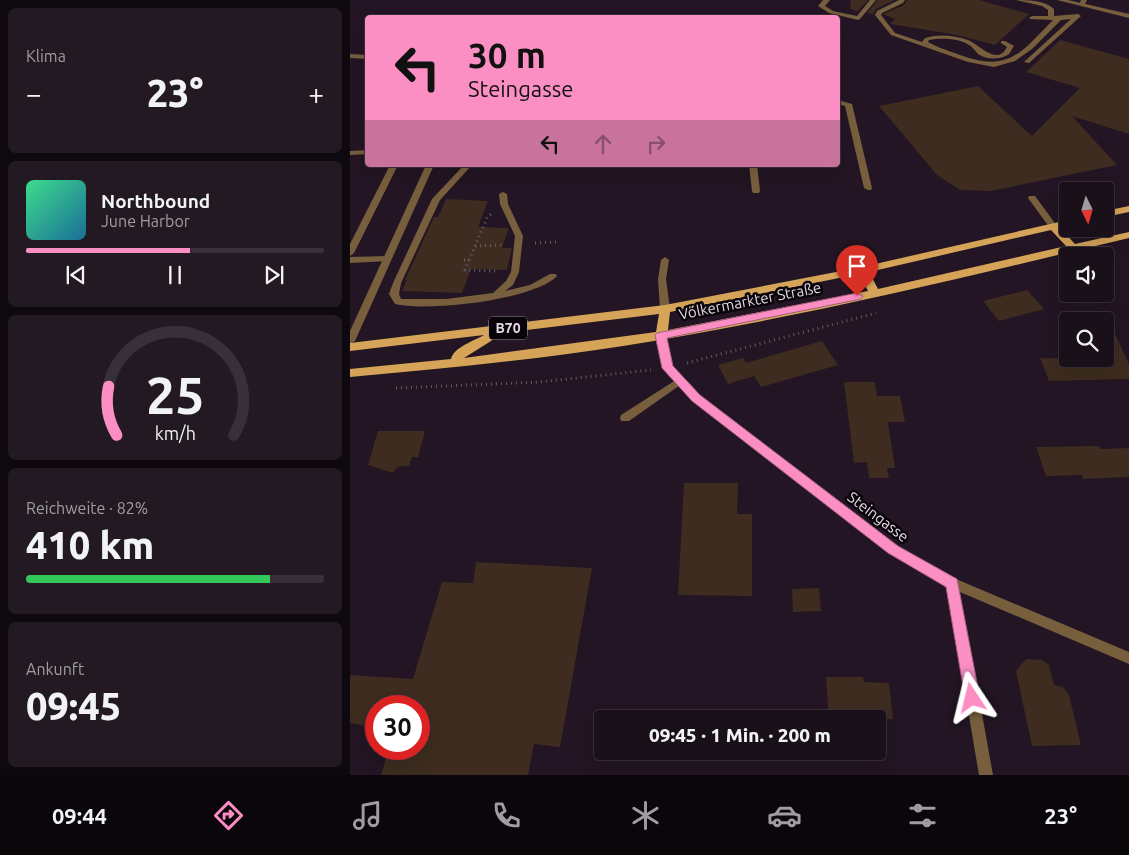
<!DOCTYPE html>
<html lang="de">
<head>
<meta charset="utf-8">
<style>
	body { margin:0; font-family:Ubuntu,sans-serif; background:#231923; color:#f1f3f6; height:100vh; display:flex; flex-direction:column; font-size:19px; white-space:nowrap }
	* { box-sizing:border-box; margin:0 }
	p { font-size:16px; color:#9f9da2 }
	.icon { flex:none; width:28px; height:28px; fill:none; stroke:currentColor; stroke-width:2; stroke-linecap:round; stroke-linejoin:round }
	.map { position:relative; flex:1; overflow:hidden }
	.side { display:flex; flex-direction:column; gap:8px; padding:8px; background:#0e090e; width:350px }
	.side>* { flex:none }
	.hud { position:absolute; left:15px; top:15px; width:475px; height:152px; border-radius:5px; box-shadow:0 5px 20px #0002,0 0 0 1px #383039; background:#fb8fc4; color:#111; overflow:hidden }
	.needle { width:32px; rotate:175deg }
	.fabs { position:absolute; left:709px; top:182px; display:grid; gap:10px }
	.fabs a { display:grid; place-items:center; width:55px; height:55px; border-radius:5px; background:#1a101a; box-shadow:0 5px 20px #0002,0 0 0 1px #383039; font-size:25px }
	.speed { position:absolute; left:15px; top:695px; display:flex; gap:10px; font-size:25px; font-weight:700; text-align:center }
	.speed>* { display:grid; place-content:center; width:65px; height:65px; border-radius:50%; background:#1a101a; box-shadow:0 5px 20px #0002,0 0 0 1px #383039; line-height:1 }
	.speed .limit { border:8px solid #d22; background:#fff; color:#111 }
	.pin { position:absolute; display:grid; place-items:center; width:42px; height:42px; color:#fff; margin:-51px -21px; border-radius:50% 50% 50% 0; rotate:-45deg; box-shadow:0 0 5px #0007 }
	.pin .icon { rotate:45deg }
	.me { position:absolute; width:55px; margin:-28px; rotate:350deg; stroke-linejoin:round; filter:drop-shadow(0 0 4px #0008) }
	.turn { display:flex; align-items:center; gap:18px; height:105px; padding:0 20px; font-size:22px }
	.turn .icon { width:65px; height:65px; stroke-width:2.5 }
	.turn b { display:block; font-size:35px; line-height:42px }
	.lanes { display:flex; align-items:center; height:48px; padding:0 20px; background:#0003; justify-content:center; gap:25px; direction:ltr }
	.lanes .off { opacity:.35 }
	.big { font-size:38px; font-weight:800; line-height:1.1 }
	.side .tile { flex:1; display:flex; flex-direction:column; justify-content:center; gap:8px; min-width:0; padding:0 18px; border-radius:8px; background:#231923 }
	.side .dial { align-items:center; gap:0 }
	.dial svg { height:130px; overflow:visible; fill:none; stroke:#383039; stroke-width:7; stroke-linecap:round; text-anchor:middle }
	.dial text { fill:#f1f3f6; stroke:none }
	.song { display:flex; align-items:center; gap:15px }
	.cover { width:60px; height:60px; border-radius:8px; background:linear-gradient(135deg,hsl(150 70% 55%),hsl(200 70% 35%)) }
	.played { height:5px; border-radius:2px; background:linear-gradient(90deg,#fb8fc4 55%,#383039 55%) }
	.keys { display:flex; justify-content:space-around; direction:ltr }
	.heat { display:flex; justify-content:space-between; align-items:center; font-size:28px; direction:ltr }
	.charge { height:8px; border-radius:4px; background:linear-gradient(90deg,#34c759 82%,#383039 0) }
	.trip { position:absolute; left:244px; top:710px; width:292px; height:50px; border-radius:5px; background:#1a101a; box-shadow:0 5px 20px #0002,0 0 0 1px #383039; font-weight:800; line-height:50px; text-align:center }
	.menu { display:flex; height:80px; justify-content:space-around; align-items:center; background:#0a060a; color:#9f9da2 }
	.menu .icon { width:35px; height:35px }
	.menu .current { color:#fb8fc4 }
	.menu b { font-size:22px; color:#f1f3f6 }
	main { display:flex; flex:1; min-height:0 }
	.map>svg:first-child { display:block }
	.building { fill:#3d2c1f }
	.lines { fill:none; stroke-linecap:round; stroke-linejoin:round }
	.path { stroke:#675b67; stroke-width:3; stroke-dasharray:1 4; stroke-linecap:butt }
	.service { fill:#775f3d; fill-rule:evenodd }
	.minor { fill:#775f3d; fill-rule:evenodd }
	.primary { fill:#d6a459; fill-rule:evenodd }
	.route { fill:#fb8fc4; stroke:#a35d7f }
	.labels { text-anchor:middle; stroke-width:5; stroke-linejoin:round; paint-order:stroke }
	.shield { fill:#090409; stroke:#a29aa2; stroke-width:1 }
	.shield-label { font-size:14px; font-weight:bold; fill:#e4dae4 }
	.street-label { font-size:15px; fill:#e4dae4; stroke:#090409 }
</style>
</head>
<body>
<main>
<section class="side">
<div class="tile"><p>Klima</p>
<div class="heat"><a>−</a><b class="big">23°</b><a>+</a></div>
</div>
<div class="tile">
<div class="song"><i class="cover"></i><div><b>Northbound</b><p>June Harbor</p></div></div>
<div class="played"></div>
<div class="keys"><svg class="icon" aria-label="previous" viewBox="0 0 24 24"><path d="M18 5L8 12l10 7zM5 5v14"/></svg><svg class="icon" aria-label="pause" viewBox="0 0 24 24"><path d="M8 5v14M16 5v14"/></svg><svg class="icon" aria-label="next" viewBox="0 0 24 24"><path d="M6 5l10 7-10 7zM19 5v14"/></svg></div>
</div>
<div class="tile dial"><svg viewBox="0 0 100 80">
<path d="M14 69A42 42 0 1 1 86 69"/>
<path d="M14 69A42 42 0 0 1 9 39" stroke="#fb8fc4"/>
<text x="50" y="56" font-size="32" font-weight="700">25</text>
<text x="50" y="72" font-size="11">km/h</text>
</svg></div>
<div class="tile"><p>Reichweite · 82%</p><b class="big">410 km</b><div class="charge"></div></div>
<div class="tile"><p>Ankunft</p><b class="big">09:45</b></div>
</section>
<div class="map">
<svg width="779" height="775" viewBox="0 0 779 775">
	<rect width="100%" height="100%" fill="#231523"/>
	<g class="building">
		<polygon points="501,0 518,0 508,11 500,9"/>
		<polygon points="528,0 545,0 526,9 523,14 517,13"/>
		<polygon points="557,0 629,0 679,14 645,45 607,35 540,24 545,19 533,14 554,5"/>
		<polygon points="710,40 779,59 779,134 722,116 767,165 641,191 610,190 587,175 529,106 628,86 682,136 730,88 676,72"/>
		<polygon points="96,199 138,201 128,227 159,228 152,248 162,248 157,270 121,269 112,293 52,291 57,280 55,280 84,217 88,217"/>
		<polygon points="677,290 694,309 649,321 633,301"/>
		<polygon points="735,319 758,319 779,364 779,379 699,381 690,358 755,359 755,321 736,321"/>
		<polygon points="472,341 488,365 411,387 404,376 378,384 368,365 393,358 396,363"/>
		<polygon points="494,382 525,382 527,396 550,396 555,422 538,422 545,468 537,468 539,478 519,478 517,462 504,463"/>
		<polygon points="28,431 75,431 68,457 62,457 59,466 47,467 43,473 18,465"/>
		<polygon points="749,446 751,449 779,448 779,477 733,479 732,475 696,476 686,447"/>
		<polygon points="334,483 388,483 387,514 402,514 402,596 328,595"/>
		<polygon points="126,562 242,568 210,747 184,744 178,775 31,775 39,749 69,749 69,706 26,706 26,728 0,723 0,675 63,679 92,582 123,583"/>
		<polygon points="469,588 471,611 443,612 442,589"/>
		<polygon points="676,659 692,660 699,665 704,685 713,687 719,695 731,745 682,746 666,671"/>
		<polygon points="476,677 513,677 514,682 539,683 543,719 479,719"/>
	</g>
	<g class="lines">
		<g class="path">
			<polyline points="185,243 209,242"/>
			<polyline points="125,246 152,245"/>
			<polyline points="114,260 119,260 115,270 147,271"/>
			<polyline points="119,260 137,218 141,214"/>
			<polyline points="337,363 526,313"/>
			<polyline points="46,388 190,382 301,370"/>
		</g>
		<g class="service">
			<polygon points="473,0 480,0 475,6 483,11 507,16 520,0 526,0 510,19 508,20 479,13 468,6"/>
			<path d="M549,0H555L553,3L532,13L531,15L545,33L572,42L575,38C589,34 603,35 618,40C629,44 647,67 657,47L651,43V41H655L664,46L659,54C650,60 637,60 628,54C625,51 623,47 619,45C608,38 591,38 579,40L578,42C588,48 600,51 610,55C660,73 671,52 703,20L680,19L679,18L682,16H698V10L692,6L666,0C679,0 694,0 704,9V16L728,14L731,16L679,63L674,62L721,19L711,20L682,49L665,61L644,67L618,62L541,35L525,15L527,11Z"/>
			<polygon points="731,0 737,0 734,6 729,5"/>
			<polygon points="488,100 502,104 522,188 521,190 518,190 514,188 495,106 488,104"/>
			<polygon points="18,150 18,154 0,155 0,151"/>
			<polygon points="40,165 48,165 4,253 0,256 0,244"/>
			<path d="M114,165H122L90,200L51,283L49,294L51,299H96L143,293L156,281L161,272L165,236L150,204L149,194L153,192L157,194L158,204L173,236L169,272L163,285L155,291L180,285L200,274H206L207,276C185,300 76,312 45,304L39,294L43,283L82,199Z"/>
			<polygon points="399,165 407,165 410,191 409,193 403,193 402,191"/>
			<polygon points="679,196 685,196 707,226 706,228 700,228 678,198"/>
			<polygon points="37,256 40,257 41,259 40,261 0,263 0,257"/>
			<polygon points="315,257 319,260 316,279 320,309 315,312 310,309 308,279 311,260"/>
			<polygon points="329,378 334,381 333,383 279,421 271,421 270,418 271,415"/>
		</g>
		<g class="minor">
			<polygon points="707,0 718,0 779,14 779,18"/>
			<polygon points="0,54 18,55 18,59 0,58"/>
			<polygon points="76,165 84,165 5,341 0,344 0,331"/>
			<polygon points="311,332 316,335 322,367 350,395 547,547 606,579 779,652 779,664 610,592 643,775 629,775 597,586 539,553 342,401 312,368 306,335"/>
		</g>
		<g class="primary">
			<polygon points="779,206 779,212 755,217 755,211"/>
			<path d="M718,220V226L710,228L725,244L779,232V238C611,278 443,319 273,346C182,360 91,369 0,377V369L101,359C104,347 124,341 134,335L0,351V343L315,305L512,267ZM701,230L716,246L528,289L519,272ZM509,274L518,291L318,330L320,312ZM309,314L306,332L114,358L141,341L151,333Z"/>
		</g>
	</g>
	<polygon class="route" points="507,293 513,296 511,299 317,338 323,366 350,395 548,546 607,579 630,698 628,703 622,705 617,703 615,698 596,587 538,553 342,401 312,368 305,335 307,333"/>
	<g class="labels">
		<rect class="shield" x="139" y="316.5" width="38" height="23" rx="4"/>
		<g class="shield-label">
			<text x="158" y="333">B70</text>
		</g>
		<g class="street-label">
			<text transform="translate(400 301) rotate(-11)" y="5">Völkermarkter Straße</text>
			<text transform="translate(528 517) rotate(37)" y="5">Steingasse</text>
		</g>
	</g>
</svg>
<div class="fabs">
<a><svg class="needle" viewBox="-14 -14 28 28"><path d="M0-13l5 13h-10z" fill="#e53935"/><path d="M0 13l5-13h-10z" fill="#9f9da2"/></svg></a>
<a><svg class="icon" aria-label="sound" viewBox="0 0 24 24"><path d="M4 9h4l5-4v14l-5-4H4zM17 9q2 3 0 6"/></svg></a>
<a><svg class="icon" aria-label="search" viewBox="0 0 24 24"><circle cx="10" cy="10" r="6"/><path d="M15 15l6 6"/></svg></a>
</div>
<div class="speed"><div class="limit">30</div></div>
<div class="pin" style="left:507px;top:296px;background:#d93025"><svg class="icon" aria-label="arrive" viewBox="0 0 24 24"><path d="M6 21V4h12l-3 4 3 4H6"/></svg></div>
<svg class="me" style="left:622px;top:698px" viewBox="-20 -20 40 40"><path d="M0-17L14 15 0 8-14 15z" fill="#fb8fc4" stroke="#fff" stroke-width="4"/></svg>
<div class="trip">09:45 · 1 Min. · 200 m</div>
<div class="hud">
<div class="turn"><svg class="icon" aria-label="left" viewBox="0 0 24 24"><path d="M17 20v-9H6M10 6l-5 5 5 5"/></svg><div><b>30 m</b>Steingasse</div></div>
<div class="lanes"><svg class="icon" aria-label="left" viewBox="0 0 24 24"><path d="M17 20v-9H6M10 6l-5 5 5 5"/></svg><svg class="icon off" aria-label="ahead" viewBox="0 0 24 24"><path d="M12 20V5M6 11l6-6 6 6"/></svg><svg class="icon off" aria-label="right" viewBox="0 0 24 24"><path d="M7 20v-9h11M14 6l5 5-5 5"/></svg></div>
</div>
</div>
</main>
<nav class="menu">
<b>09:44</b>
<svg class="icon current" aria-label="directions" viewBox="0 0 24 24"><path d="M12 3l9 9-9 9-9-9zM9 14v-3h6M13 9l2 2-2 2"/></svg>
<svg class="icon" aria-label="music" viewBox="0 0 24 24"><path d="M9 18V5l10-2v13"/><circle cx="6" cy="18" r="3"/><circle cx="16" cy="16" r="3"/></svg>
<svg class="icon" aria-label="phone" viewBox="0 0 24 24"><path d="M5 4h4l2 5-3 2q2 4 5 5l2-3 5 2v4C11 20 4 13 5 4z"/></svg>
<svg class="icon" aria-label="climate" viewBox="0 0 24 24"><path d="M12 3v18M4 7l16 10M4 17L20 7"/></svg>
<svg class="icon" aria-label="car" viewBox="0 0 24 24"><path d="M5 17H2v-5l4-1 3-4h7l3 4 3 1v5h-3M9 17h6M6 11h13"/><circle cx="7" cy="17" r="2"/><circle cx="17" cy="17" r="2"/></svg>
<svg class="icon" aria-label="filters" viewBox="0 0 24 24"><path d="M4 7h16M4 17h16"/><circle cx="9" cy="7" r="2"/><circle cx="15" cy="17" r="2"/></svg>
<b>23°</b>
</nav>
</body>
</html>
